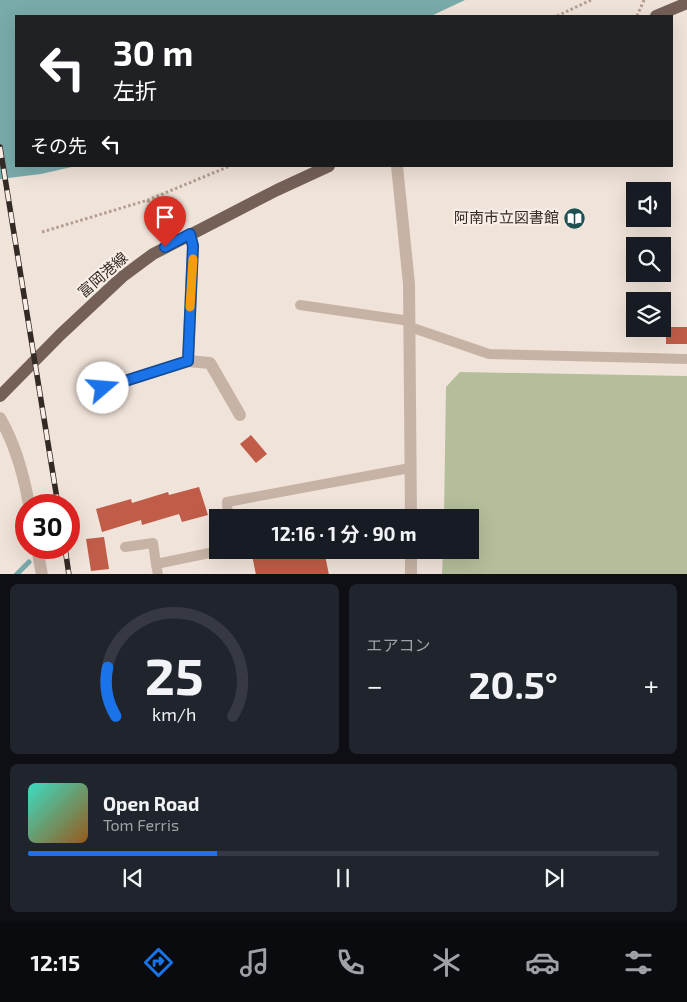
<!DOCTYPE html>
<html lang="ja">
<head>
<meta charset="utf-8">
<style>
	body { margin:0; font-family:"Exo 2","Noto Sans JP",sans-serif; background:#20242c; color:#f1f3f6; height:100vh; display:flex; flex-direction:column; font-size:19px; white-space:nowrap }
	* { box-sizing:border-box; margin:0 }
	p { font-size:16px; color:#9ea1a6 }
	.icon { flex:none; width:28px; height:28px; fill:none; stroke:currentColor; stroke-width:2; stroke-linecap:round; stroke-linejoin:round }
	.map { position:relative; height:574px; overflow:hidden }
	.side { display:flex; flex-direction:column; gap:10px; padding:10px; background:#0d0f14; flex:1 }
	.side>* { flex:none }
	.top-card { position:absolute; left:15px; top:15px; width:658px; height:152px; border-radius:0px; box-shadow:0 5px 20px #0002; background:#202124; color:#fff; overflow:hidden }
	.tools { position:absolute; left:626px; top:182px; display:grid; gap:10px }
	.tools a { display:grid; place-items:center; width:45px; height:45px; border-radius:0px; background:#171b24; box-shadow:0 5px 20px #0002; font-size:25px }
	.speed { position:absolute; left:15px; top:494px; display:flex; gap:10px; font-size:25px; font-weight:700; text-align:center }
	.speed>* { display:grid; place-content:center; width:65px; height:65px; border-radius:50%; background:#171b24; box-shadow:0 5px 20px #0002; line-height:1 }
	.speed .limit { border:8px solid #d22; background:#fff; color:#111 }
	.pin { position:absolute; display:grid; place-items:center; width:42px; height:42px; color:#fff; margin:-51px -21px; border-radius:50% 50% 50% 0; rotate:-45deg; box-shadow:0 0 5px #0007 }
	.pin .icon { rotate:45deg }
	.me { position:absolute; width:55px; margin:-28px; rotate:72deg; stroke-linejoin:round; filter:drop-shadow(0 0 4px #0008) }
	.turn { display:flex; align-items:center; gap:18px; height:105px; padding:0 15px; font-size:22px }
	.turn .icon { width:65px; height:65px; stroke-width:2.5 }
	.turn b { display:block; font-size:35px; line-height:42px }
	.then { display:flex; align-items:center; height:48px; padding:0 15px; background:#0003; gap:10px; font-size:19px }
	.big { font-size:38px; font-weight:700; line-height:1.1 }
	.side .tile { flex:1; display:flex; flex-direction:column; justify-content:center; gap:8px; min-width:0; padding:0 18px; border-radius:8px; background:#20242c }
	.side .dial { align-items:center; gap:0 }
	.dial svg { height:130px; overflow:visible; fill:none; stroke:#363941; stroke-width:7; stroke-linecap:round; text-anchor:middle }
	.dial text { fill:#f1f3f6; stroke:none }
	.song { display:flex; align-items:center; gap:15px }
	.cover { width:60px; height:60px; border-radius:8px; background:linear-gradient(135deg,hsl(170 70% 55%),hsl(30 70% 35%)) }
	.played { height:5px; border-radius:2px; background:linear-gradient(90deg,#1a73e8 30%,#363941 30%) }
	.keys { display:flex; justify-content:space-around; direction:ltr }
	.heat { display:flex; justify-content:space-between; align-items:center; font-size:28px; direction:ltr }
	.side .tiles { flex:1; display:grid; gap:10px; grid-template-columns:1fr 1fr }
	.tile:last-child { grid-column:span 2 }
	.trip { position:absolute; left:209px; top:509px; width:270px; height:50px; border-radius:0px; background:#171b24; box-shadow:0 5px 20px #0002; font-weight:700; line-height:50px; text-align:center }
	.dock { display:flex; height:80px; justify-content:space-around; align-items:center; background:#090b0e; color:#9ea1a6 }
	.dock .icon { width:35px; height:35px }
	.dock .active { color:#1a73e8 }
	.dock b { font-size:22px; color:#f1f3f6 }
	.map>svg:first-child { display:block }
	.green { fill:#b4be9a }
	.water { fill:#79abaa }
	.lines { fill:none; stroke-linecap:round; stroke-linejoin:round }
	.stream { stroke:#79abaa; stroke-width:5 }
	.building { fill:#c05c47 }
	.path { stroke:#b39d90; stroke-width:3; stroke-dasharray:2.5 2.5; stroke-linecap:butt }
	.service { stroke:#c7b3a6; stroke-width:10 }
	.minor { stroke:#c7b3a6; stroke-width:12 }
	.tertiary { stroke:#c7b3a6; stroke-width:12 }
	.primary { stroke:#756058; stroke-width:12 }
	.rail-casing { stroke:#332a26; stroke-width:5.5 }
	.rail { stroke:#f8eee5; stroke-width:4; stroke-dasharray:11; stroke-linecap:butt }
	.route-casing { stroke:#114b97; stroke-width:12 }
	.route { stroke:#1a73e8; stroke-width:9 }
	.slow { stroke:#f59e0b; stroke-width:9 }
	.labels { text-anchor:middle; stroke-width:4.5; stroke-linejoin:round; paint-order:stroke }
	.poi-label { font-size:15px; fill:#332a26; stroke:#f8eee5; text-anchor:end }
	.street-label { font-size:15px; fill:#332a26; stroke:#f8eee5 }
</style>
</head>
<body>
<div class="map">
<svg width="687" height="575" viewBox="0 0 687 575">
	<rect width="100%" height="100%" fill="#f0e3d9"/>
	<polygon class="green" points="460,372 687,376 687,574 442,574 443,550 470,550 470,518 444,517 446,387"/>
	<polygon class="water" points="0,0 465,0 431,16 16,16 16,166 76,166 41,174 0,179"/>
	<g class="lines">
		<polyline class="stream" points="16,575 29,562"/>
	</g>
	<g class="building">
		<rect x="666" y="327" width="21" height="17"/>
		<polygon points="251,435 267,454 256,463 240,444"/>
		<polygon points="199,487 208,515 182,522 179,514 142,525 141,520 102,532 96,509 131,499 132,503 168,492 169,495"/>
		<polygon points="104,537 109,569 91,571 86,539"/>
		<polygon points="251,550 324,550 329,575 256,575"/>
	</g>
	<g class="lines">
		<g class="path">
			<polyline points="557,16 591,0"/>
			<polyline points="637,16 644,0"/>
			<polyline points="148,200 153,233"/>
			<polyline points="42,232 148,200 230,166"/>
		</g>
		<g class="service">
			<polyline points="300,305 410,321"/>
			<polyline points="410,327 489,354 687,359"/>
			<polyline points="228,518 227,502 410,468"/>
			<polyline points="125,547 153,543 156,564"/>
			<polyline points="158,575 156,564 224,550"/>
		</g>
		<g class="minor">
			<polyline points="188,361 210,363 240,415"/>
			<polyline points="103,388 188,361 193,246 190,234"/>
			<path d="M0,418C15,444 24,476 29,505"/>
			<polyline points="37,548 42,575"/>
		</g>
		<g class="tertiary">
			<polyline points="397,166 409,284 411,518"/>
			<polyline points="411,550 411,575"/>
		</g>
		<g class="primary">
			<polyline points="656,16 687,3"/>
			<polyline points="0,396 60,335 122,277 153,254 277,190 329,166"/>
		</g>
		<defs>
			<g id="rail">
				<polyline points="0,147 58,505"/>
				<polyline points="65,548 69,575"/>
			</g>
		</defs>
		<use href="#rail" class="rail-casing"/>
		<use href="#rail" class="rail"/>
	</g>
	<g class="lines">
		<defs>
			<polyline id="route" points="103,388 188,361 193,246 190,234 165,247"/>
		</defs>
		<use href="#route" class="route-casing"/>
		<use href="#route" class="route"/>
		<polyline class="slow" points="190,307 193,259"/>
	</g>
	<defs>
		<symbol id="library-disc" viewBox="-11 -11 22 22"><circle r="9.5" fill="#1e5252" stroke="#f8eee5"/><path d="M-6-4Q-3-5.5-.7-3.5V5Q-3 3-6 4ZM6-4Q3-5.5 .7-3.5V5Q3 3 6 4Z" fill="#fff"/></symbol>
	</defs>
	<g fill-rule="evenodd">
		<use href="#library-disc" x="562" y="206" width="25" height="25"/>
	</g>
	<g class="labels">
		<g class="poi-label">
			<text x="559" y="223">阿南市立図書館</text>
		</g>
		<g class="street-label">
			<text transform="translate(103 275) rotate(-41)" y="5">富岡港線</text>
		</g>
	</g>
</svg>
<div class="tools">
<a><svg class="icon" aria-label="sound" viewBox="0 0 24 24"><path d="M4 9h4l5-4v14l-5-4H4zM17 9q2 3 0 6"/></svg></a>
<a><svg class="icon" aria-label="search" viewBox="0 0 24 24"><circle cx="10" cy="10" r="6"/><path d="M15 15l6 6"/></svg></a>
<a><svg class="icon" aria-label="layers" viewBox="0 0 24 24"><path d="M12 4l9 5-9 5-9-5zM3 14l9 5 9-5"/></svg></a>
</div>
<div class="speed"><div class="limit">30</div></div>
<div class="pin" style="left:165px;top:247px;background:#d93025"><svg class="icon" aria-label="arrive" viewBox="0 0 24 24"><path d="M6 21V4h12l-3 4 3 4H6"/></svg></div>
<svg class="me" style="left:103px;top:388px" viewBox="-20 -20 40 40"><circle r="19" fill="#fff"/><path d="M0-13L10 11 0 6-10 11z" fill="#1a73e8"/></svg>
<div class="trip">12:16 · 1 分 · 90 m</div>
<div class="top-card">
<div class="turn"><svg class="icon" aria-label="left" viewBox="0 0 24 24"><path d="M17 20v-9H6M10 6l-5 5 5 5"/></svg><div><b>30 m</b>左折</div></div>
<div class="then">その先<svg class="icon" aria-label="left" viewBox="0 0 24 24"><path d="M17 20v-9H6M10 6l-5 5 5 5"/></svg></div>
</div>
</div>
<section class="side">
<div class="tiles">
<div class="tile dial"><svg viewBox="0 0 100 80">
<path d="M14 69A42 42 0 1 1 86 69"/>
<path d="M14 69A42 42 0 0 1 9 39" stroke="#1a73e8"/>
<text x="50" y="56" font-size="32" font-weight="700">25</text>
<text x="50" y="72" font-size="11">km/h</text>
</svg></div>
<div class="tile"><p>エアコン</p>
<div class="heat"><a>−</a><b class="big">20.5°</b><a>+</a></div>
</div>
<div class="tile">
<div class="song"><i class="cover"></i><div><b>Open Road</b><p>Tom Ferris</p></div></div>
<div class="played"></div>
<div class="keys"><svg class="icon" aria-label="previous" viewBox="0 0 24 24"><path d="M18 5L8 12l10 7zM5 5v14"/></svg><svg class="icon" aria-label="pause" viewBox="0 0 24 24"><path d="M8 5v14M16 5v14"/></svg><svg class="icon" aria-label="next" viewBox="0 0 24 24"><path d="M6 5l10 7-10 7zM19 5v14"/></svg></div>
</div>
</div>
</section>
<nav class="dock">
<b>12:15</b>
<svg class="icon active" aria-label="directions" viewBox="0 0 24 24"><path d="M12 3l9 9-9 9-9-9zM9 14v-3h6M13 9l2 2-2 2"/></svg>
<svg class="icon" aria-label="music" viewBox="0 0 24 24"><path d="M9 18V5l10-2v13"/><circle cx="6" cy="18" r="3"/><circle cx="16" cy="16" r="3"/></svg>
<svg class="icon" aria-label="phone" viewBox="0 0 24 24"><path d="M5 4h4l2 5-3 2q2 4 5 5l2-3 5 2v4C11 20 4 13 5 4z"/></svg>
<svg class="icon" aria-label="climate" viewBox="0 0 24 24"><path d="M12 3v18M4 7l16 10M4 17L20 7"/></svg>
<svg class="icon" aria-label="car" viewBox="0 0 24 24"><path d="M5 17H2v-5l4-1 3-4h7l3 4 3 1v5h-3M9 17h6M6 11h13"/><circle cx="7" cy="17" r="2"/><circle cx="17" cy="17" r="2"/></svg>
<svg class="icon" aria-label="filters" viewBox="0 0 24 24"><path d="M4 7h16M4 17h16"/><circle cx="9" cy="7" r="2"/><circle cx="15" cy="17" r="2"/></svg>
</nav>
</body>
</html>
